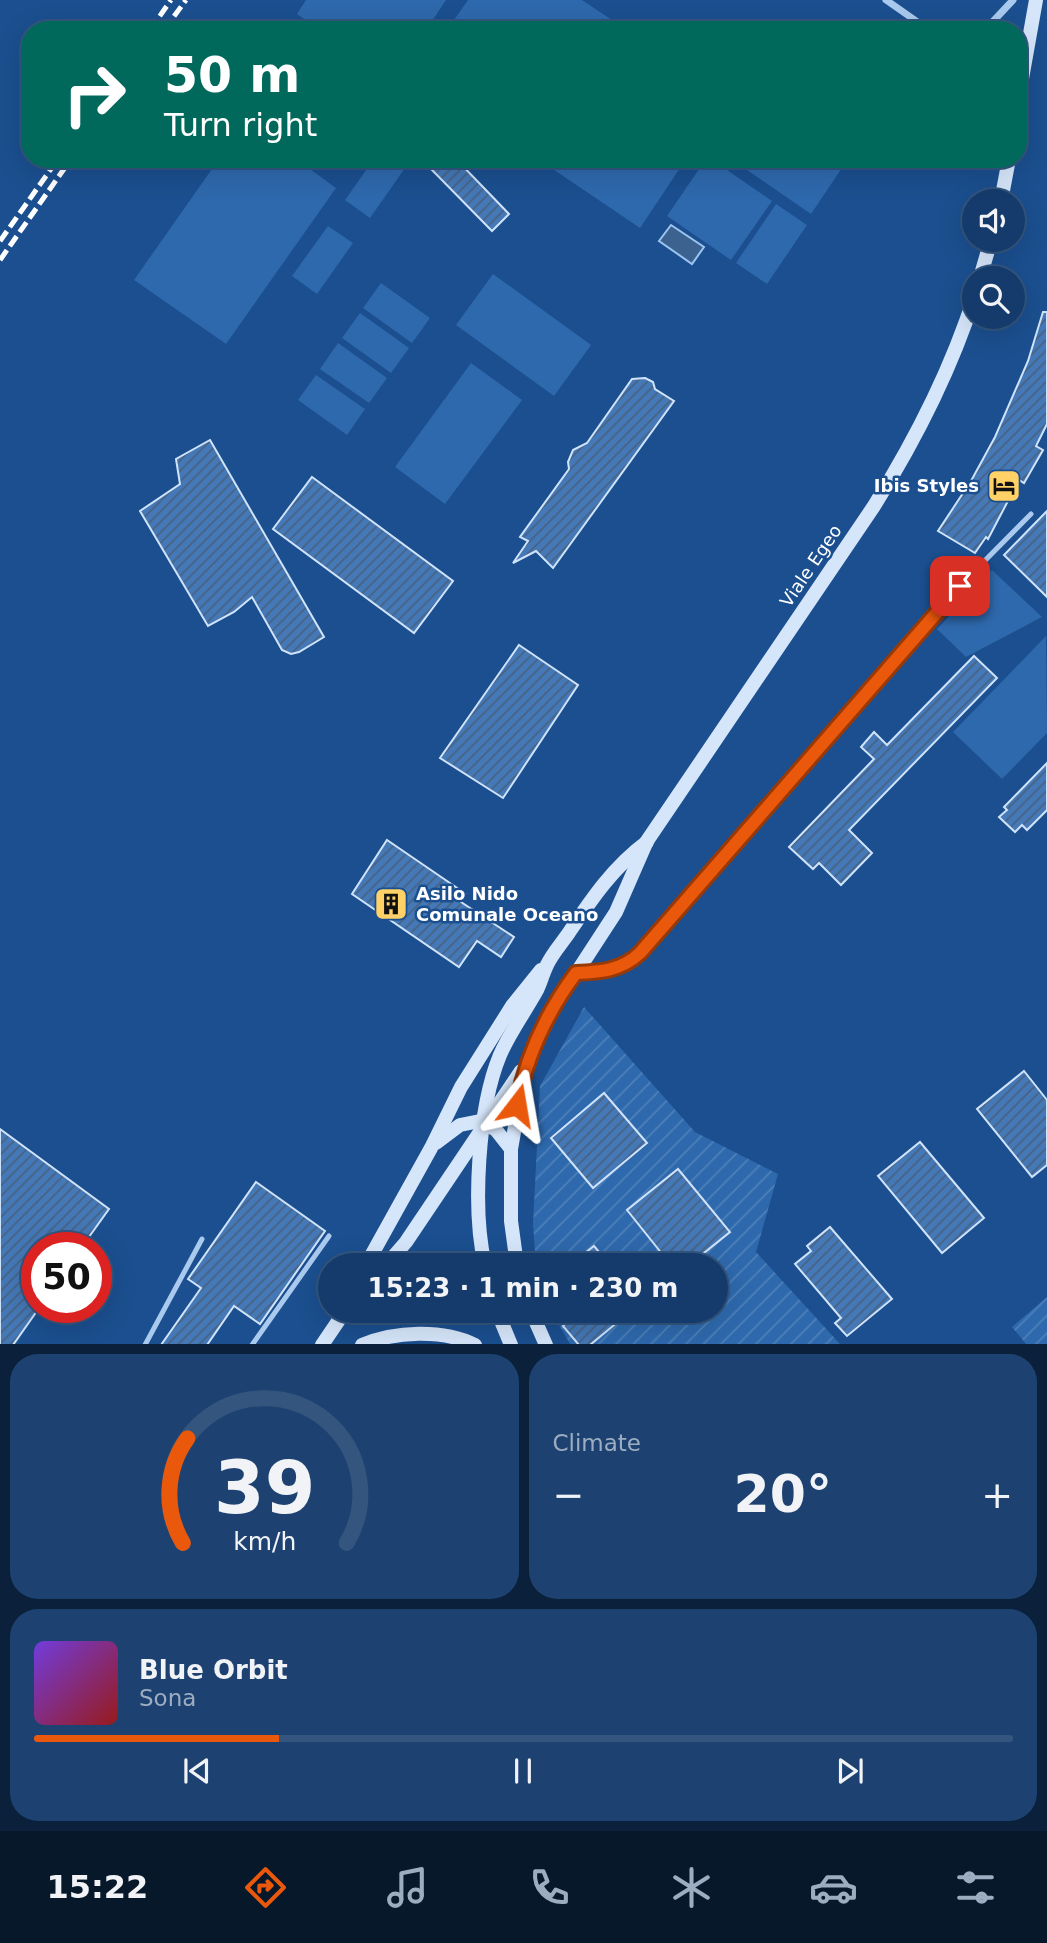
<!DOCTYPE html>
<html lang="en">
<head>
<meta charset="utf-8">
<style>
	body { margin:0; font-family:"DejaVu Sans",sans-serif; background:#1d4271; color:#f1f3f6; height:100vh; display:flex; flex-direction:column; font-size:26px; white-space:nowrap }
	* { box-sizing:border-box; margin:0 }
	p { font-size:23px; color:#9dadc1 }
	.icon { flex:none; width:38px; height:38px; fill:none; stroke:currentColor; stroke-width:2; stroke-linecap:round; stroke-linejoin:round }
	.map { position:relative; height:1344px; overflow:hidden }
	.panel { display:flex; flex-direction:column; gap:10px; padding:10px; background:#0b203b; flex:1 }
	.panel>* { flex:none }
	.guide { position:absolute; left:21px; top:21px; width:1006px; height:147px; border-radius:28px; box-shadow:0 7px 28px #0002,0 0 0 2px #33557e; background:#00695c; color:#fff; overflow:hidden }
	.fabs { position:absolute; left:962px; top:189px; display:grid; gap:14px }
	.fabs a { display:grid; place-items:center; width:63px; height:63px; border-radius:50%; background:#143b6b; box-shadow:0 7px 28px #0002,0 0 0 2px #33557e; font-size:35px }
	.speed { position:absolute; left:21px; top:1232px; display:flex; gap:14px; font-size:35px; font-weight:700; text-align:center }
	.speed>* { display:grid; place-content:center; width:91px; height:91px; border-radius:50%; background:#143b6b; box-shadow:0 7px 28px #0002,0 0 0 2px #33557e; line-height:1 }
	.speed .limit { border:10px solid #d22; background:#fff; color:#111 }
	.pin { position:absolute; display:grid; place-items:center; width:60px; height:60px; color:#fff; margin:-30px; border-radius:14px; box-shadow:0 4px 10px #0006 }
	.me { position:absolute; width:77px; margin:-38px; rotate:14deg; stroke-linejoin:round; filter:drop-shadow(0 0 5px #0008) }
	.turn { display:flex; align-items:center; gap:24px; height:147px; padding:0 28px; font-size:32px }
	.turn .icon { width:91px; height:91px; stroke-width:2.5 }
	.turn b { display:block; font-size:49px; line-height:60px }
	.big { font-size:52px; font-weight:800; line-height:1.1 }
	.panel .widget { flex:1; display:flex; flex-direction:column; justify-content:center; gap:10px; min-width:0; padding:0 24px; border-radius:28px; background:#1d4271 }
	.panel .dial { align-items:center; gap:0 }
	.dial svg { height:182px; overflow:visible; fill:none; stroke:#33557e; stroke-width:7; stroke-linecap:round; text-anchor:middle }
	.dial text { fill:#f1f3f6; stroke:none }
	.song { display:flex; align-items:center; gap:21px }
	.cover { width:84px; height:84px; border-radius:10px; background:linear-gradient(135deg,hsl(260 70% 55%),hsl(0 70% 35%)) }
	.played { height:7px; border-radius:4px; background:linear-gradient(90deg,#ea580c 25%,#33557e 25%) }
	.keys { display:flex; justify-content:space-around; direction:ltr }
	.heat { display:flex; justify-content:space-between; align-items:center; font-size:38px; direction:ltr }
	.panel .tiles { flex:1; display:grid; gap:10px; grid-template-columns:1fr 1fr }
	.widget:last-child { grid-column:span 2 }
	.trip { position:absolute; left:318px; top:1253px; width:410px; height:70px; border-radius:35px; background:#143b6b; box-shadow:0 7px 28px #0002,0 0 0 2px #33557e; font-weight:800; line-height:70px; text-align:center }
	.tabs { display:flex; height:112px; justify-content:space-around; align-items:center; background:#08182b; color:#9dadc1 }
	.tabs .icon { width:49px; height:49px }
	.tabs .active { color:#ea580c }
	.tabs b { font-size:32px; color:#f1f3f6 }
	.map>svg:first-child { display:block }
	.grass { fill:#2e69ad }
	.garden { fill:url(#garden-furrows); fill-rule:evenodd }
	.water { fill:#3c6290; stroke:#9cc4f0; stroke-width:2 }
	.building { fill:url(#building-hatch); stroke:#cfe3fa; stroke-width:2 }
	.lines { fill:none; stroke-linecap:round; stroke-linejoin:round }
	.lane { stroke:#a9c9ee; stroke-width:5 }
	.street { stroke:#a9c9ee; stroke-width:7 }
	.secondary { stroke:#d6e6fa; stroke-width:14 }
	.rail { stroke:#fff; stroke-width:5; stroke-dasharray:12 5; stroke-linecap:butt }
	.route-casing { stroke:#983908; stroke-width:18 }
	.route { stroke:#ea580c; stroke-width:12 }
	.labels { text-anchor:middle; stroke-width:5; stroke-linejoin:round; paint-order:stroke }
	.poi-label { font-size:18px; font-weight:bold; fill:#fff; stroke:#1b4f8f; text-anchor:end }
	.street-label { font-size:18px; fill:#fff; stroke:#1b4f8f }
</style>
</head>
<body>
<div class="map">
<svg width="1047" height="1345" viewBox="0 0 1047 1345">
	<defs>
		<pattern id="garden-furrows" width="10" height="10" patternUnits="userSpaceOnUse" patternTransform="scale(1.75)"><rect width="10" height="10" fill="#2e69ad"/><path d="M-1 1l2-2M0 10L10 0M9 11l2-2" fill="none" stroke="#4d80b9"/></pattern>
		<pattern id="building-hatch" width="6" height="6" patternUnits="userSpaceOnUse" patternTransform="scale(1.75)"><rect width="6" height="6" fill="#4478b7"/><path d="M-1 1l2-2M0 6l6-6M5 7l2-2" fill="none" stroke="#486282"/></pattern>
	</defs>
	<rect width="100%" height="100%" fill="#1b4f8f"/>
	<g class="grass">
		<polygon points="306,0 446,0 426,30 320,30 297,14"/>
		<polygon points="468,0 582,0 627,30 447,30"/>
		<polygon points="219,159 296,159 336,188 226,344 134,280"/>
		<polygon points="374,159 394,159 405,168 370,218 345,200"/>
		<polygon points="538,159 686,159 640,228"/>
		<polygon points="706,159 711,159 772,201 731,260 667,216"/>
		<polygon points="731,159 848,159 811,214"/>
		<polygon points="776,204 807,225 767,284 736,263"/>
		<polygon points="328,226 353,243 317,294 292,276"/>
		<polygon points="493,274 591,345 554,396 456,325"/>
		<polygon points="381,283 430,318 412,343 363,308"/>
		<polygon points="360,313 409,348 391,373 342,338"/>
		<polygon points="338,343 387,378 369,403 320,369"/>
		<polygon points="471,363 522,400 445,504 395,467"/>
		<polygon points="316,375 365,409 347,435 298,400"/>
		<polygon points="992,570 1042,617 966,657 937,629"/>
		<polygon points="1046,636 1047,733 1002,779 953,732"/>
	</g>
	<g class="garden">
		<path d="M584,1007L695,1132L778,1174L756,1252L840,1344H570L551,1311H716V1265H536L533,1224L540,1086ZM551,1138L646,1143L594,1188Z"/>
		<polygon points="1047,1297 1047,1344 1026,1344 1012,1327"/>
	</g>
	<polygon class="water" points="671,225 704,247 692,264 659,241"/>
	<g class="building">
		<polygon points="443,159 456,159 509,214 492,231 432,170"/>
		<polygon points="1043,312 1047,312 1047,424 1036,446 1043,450 1024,483 1019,480 988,539 986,537 975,553 938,531 971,481 995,437 1028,361"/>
		<polygon points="645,378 653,382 655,389 674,401 553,568 536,551 513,563 528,541 520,537 569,469 568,462 573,450 587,443 632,379"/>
		<polygon points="210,440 324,637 299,652 291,654 282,650 252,597 234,612 208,626 140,511 180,484 176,459"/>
		<polygon points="312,477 453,581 414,633 273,529"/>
		<polygon points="1047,511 1047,597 1004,555"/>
		<polygon points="519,645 578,685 503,798 440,758"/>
		<polygon points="974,656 997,678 849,830 872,853 841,885 819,863 813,869 789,847 874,759 861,747 874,732 887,745"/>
		<polygon points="1047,763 1047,810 1027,830 1022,825 1015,832 999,817 1007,810 1004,807"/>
		<polygon points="387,840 466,894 461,902 514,937 501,957 477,941 459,967 352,894"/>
		<polygon points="1024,1071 1047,1100 1047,1165 1032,1177 977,1109"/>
		<polygon points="604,1093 647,1143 593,1188 551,1138"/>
		<polygon points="0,1129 109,1209 81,1248 37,1248 37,1311 13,1345 0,1345"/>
		<polygon points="920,1142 984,1218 942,1253 878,1176"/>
		<polygon points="678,1169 730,1232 699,1257 705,1265 671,1265 627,1210"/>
		<polygon points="256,1182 325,1231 260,1324 234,1306 207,1345 161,1345 201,1288 188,1279"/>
		<polygon points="830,1227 892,1299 847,1336 835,1323 841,1318 795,1264 811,1251 807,1246"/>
		<polygon points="594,1246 610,1265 570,1265"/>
		<polygon points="562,1311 631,1311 590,1345 579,1345 563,1326 570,1320"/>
	</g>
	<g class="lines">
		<g class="lane">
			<path d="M578,973C602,972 622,970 640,953L944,602L1031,514"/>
			<polyline points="145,1345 202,1239"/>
			<polyline points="252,1345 329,1236"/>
		</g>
		<g class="street">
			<polyline points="886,0 929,30"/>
			<polyline points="985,30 1013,0"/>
		</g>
		<g class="secondary">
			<polyline points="1018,101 1036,0"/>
			<polyline points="1001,201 1009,159"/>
			<polyline points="980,278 991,240"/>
			<polyline points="436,1143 460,1125 480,1121 496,1130 511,1149"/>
			<polyline points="366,1265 431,1148 461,1087 512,1006 541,970"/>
			<polyline points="386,1265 406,1242 521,1071"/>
			<path d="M485,1265C472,1210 478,1108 500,1055C510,1032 525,1012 537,990C541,982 543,973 547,965C552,954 561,944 568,934C591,900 613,867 647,842"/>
			<path d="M517,1265L511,1221V1149L522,1087L530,1058L545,1021L616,912L647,841L874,506C916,439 951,370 975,295"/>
			<polyline points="497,1311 511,1345"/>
			<polyline points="531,1311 546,1345"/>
			<polyline points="322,1345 345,1311"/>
			<path d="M362,1345C395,1331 443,1329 475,1345"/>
		</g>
		<g class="rail">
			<polyline points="150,30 171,0"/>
			<polyline points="164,30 186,0"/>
			<polyline points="0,241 58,159"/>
			<polyline points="0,260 71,159"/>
		</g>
	</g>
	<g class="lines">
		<defs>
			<path id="route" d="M517,1105C526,1057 547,1012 576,973C600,972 621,971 640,953L960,586"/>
		</defs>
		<use href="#route" class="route-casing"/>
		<use href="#route" class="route"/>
	</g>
	<defs>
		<symbol id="hotel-square" viewBox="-11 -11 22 22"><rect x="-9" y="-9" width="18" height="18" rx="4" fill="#ffd166" stroke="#1b4f8f"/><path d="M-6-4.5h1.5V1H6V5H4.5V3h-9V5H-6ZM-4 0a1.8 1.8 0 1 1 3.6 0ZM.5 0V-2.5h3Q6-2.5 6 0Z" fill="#111"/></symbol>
		<symbol id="building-square" viewBox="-11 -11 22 22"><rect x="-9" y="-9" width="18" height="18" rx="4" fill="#ffd166" stroke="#1b4f8f"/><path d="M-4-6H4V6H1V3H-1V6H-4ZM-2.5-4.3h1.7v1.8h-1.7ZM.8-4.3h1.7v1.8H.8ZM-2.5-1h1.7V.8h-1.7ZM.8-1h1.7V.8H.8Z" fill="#111"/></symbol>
	</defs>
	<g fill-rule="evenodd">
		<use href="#hotel-square" x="985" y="467" width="38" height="38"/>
		<use href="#building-square" x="372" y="885" width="38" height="38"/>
	</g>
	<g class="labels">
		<g class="poi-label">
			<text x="979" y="492">Ibis Styles</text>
			<text x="416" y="900" text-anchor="start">Asilo Nido<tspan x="416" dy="21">Comunale Oceano</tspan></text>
		</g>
		<g class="street-label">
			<text transform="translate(811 566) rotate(-56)" y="6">Viale Egeo</text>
		</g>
	</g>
</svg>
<div class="fabs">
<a><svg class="icon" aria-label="sound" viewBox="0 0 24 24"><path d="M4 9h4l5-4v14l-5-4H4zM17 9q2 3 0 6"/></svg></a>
<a><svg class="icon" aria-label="search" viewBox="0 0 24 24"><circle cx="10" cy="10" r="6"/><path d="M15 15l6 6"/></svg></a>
</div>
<div class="speed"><div class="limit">50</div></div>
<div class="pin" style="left:960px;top:586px;background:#d93025"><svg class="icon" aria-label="arrive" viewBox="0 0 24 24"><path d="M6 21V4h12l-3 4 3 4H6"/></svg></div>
<svg class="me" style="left:517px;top:1105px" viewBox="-20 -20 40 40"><path d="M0-17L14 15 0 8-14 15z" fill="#ea580c" stroke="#fff" stroke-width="4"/></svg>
<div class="trip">15:23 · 1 min · 230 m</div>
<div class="guide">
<div class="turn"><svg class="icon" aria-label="right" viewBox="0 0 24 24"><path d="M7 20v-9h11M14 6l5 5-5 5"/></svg><div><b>50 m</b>Turn right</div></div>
</div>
</div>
<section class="panel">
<div class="tiles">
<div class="widget dial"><svg viewBox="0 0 100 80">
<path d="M14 69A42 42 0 1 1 86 69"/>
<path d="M14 69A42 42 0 0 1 16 23" stroke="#ea580c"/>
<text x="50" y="56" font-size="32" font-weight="700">39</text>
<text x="50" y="72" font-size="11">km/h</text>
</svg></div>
<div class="widget"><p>Climate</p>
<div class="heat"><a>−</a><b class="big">20°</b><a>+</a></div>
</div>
<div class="widget">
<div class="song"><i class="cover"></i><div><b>Blue Orbit</b><p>Sona</p></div></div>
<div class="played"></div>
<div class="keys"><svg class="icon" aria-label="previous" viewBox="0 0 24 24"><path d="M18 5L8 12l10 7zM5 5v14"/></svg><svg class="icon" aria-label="pause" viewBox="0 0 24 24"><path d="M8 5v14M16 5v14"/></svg><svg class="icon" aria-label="next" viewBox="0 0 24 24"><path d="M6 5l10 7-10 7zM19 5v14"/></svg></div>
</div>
</div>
</section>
<nav class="tabs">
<b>15:22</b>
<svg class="icon active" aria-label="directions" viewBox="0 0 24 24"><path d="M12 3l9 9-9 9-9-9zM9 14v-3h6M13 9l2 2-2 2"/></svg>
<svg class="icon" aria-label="music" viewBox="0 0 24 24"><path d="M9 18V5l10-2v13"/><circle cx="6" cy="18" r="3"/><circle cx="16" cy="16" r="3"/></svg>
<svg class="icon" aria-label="phone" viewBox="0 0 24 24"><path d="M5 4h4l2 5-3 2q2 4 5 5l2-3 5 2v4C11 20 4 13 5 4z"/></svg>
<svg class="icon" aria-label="climate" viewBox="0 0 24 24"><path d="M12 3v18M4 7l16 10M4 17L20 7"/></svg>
<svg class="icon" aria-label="car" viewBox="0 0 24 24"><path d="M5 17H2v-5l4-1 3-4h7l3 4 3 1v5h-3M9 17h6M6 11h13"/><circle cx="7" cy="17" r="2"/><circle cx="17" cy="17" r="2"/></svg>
<svg class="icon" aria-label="filters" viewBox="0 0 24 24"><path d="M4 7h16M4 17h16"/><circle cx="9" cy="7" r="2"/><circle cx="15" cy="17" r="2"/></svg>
</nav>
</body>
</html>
